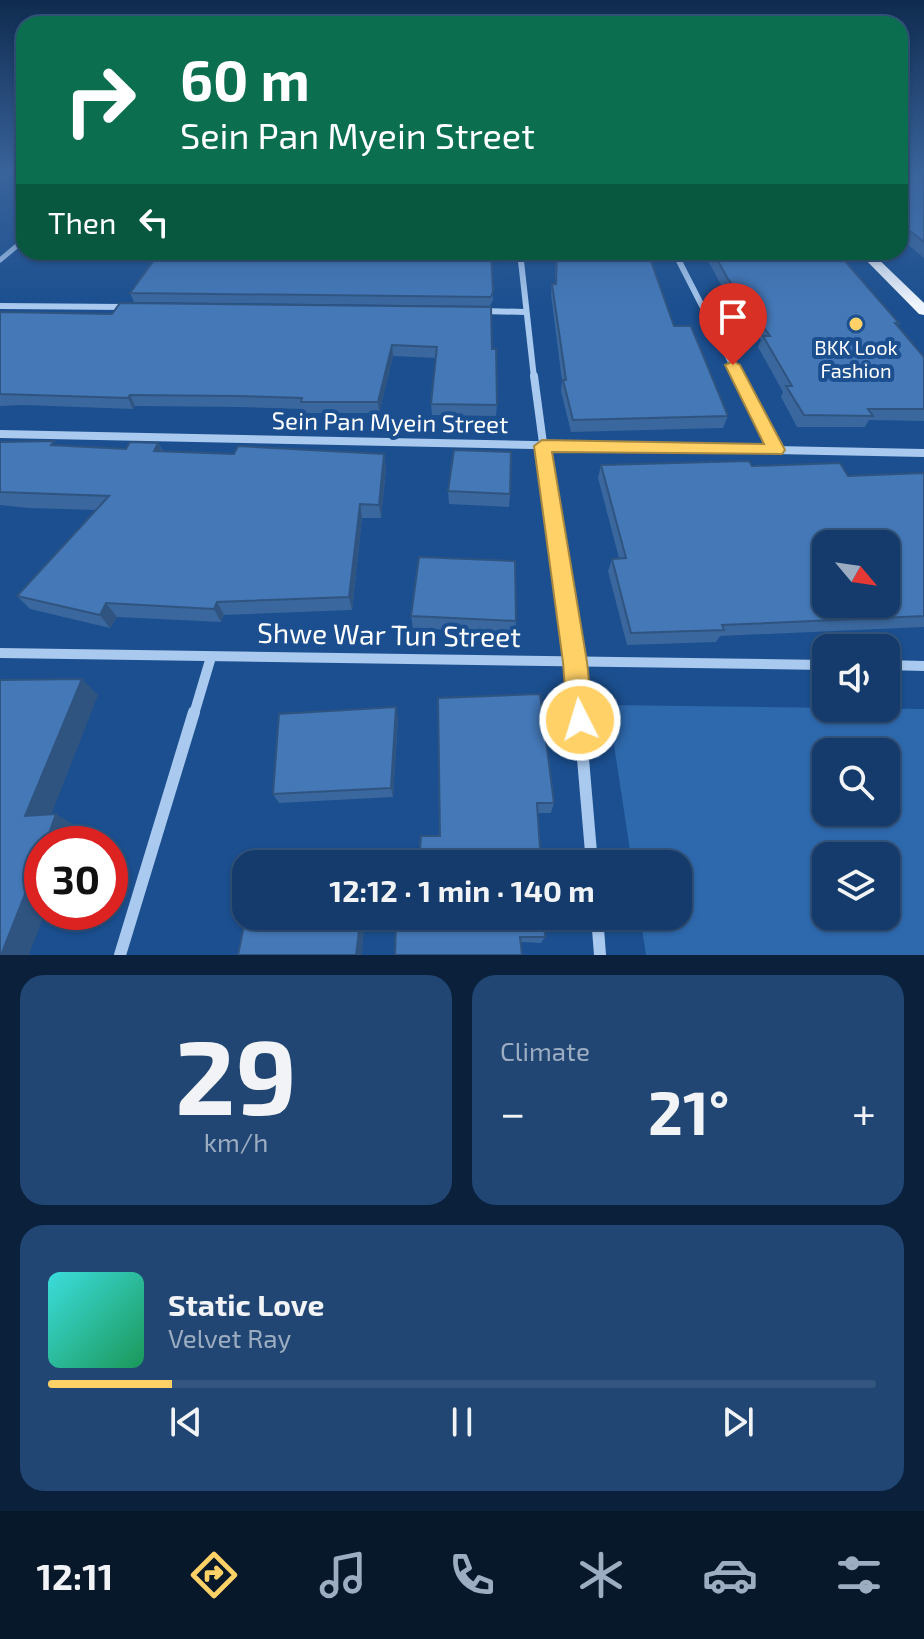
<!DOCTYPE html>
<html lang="en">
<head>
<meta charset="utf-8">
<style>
	body { margin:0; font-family:"Exo 2",sans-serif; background:#214673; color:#f1f3f6; height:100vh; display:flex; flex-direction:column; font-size:30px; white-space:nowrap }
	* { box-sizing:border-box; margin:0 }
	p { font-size:26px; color:#9dadc1 }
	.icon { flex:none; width:44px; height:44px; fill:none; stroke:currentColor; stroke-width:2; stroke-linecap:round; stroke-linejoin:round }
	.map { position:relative; height:955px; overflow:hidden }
	.side { display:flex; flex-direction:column; gap:20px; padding:20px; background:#0b203b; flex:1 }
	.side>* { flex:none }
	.hud { position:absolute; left:16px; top:16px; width:892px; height:244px; border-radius:24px; box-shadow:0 2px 6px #0004,0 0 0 2px #33557e; background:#0b6e4f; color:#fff; overflow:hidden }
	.needle { width:52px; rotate:119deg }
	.tools { position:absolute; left:812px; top:530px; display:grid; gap:16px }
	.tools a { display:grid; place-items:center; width:88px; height:88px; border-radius:16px; background:#143b6b; box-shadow:0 2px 6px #0004,0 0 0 2px #33557e; font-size:40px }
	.speed { position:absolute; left:24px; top:826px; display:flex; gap:16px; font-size:40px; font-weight:700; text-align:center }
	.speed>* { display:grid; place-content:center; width:104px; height:104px; border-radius:50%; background:#143b6b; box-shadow:0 2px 6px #0004,0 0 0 2px #33557e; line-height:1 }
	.speed .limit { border:12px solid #d22; background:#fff; color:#111 }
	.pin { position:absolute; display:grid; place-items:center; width:68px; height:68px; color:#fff; margin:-82px -34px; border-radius:50% 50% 50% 0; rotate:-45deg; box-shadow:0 0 8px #0007 }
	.pin .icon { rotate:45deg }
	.me { position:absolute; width:88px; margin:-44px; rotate:355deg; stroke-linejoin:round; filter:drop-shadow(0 0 6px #0008) }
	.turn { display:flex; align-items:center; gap:28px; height:168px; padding:0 32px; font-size:36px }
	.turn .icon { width:104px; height:104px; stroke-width:2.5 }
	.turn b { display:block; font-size:56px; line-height:68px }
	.then { display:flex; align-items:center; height:76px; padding:0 32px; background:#0003; gap:16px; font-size:30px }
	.big { font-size:60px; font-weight:700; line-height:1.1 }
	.side .widget { flex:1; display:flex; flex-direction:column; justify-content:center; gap:12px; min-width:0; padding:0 28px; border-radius:24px; background:#214673 }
	.side .dial { align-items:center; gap:0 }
	.dial b { font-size:104px; line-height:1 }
	.song { display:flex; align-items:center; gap:24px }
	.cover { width:96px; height:96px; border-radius:12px; background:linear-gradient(135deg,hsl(180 70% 55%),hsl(150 70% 35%)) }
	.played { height:8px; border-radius:4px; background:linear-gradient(90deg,#ffd166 15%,#33557e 15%) }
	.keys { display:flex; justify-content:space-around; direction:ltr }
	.heat { display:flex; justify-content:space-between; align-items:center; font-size:44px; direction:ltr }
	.side .tiles { flex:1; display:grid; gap:20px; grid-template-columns:1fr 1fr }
	.widget:last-child { grid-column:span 2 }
	.trip { position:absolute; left:232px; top:850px; width:460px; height:80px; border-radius:24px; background:#143b6b; box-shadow:0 2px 6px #0004,0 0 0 2px #33557e; font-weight:700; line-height:80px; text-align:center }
	.tabs { display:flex; height:128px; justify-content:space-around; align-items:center; background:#08182b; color:#9dadc1 }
	.tabs .icon { width:56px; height:56px }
	.tabs .on { color:#ffd166 }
	.tabs b { font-size:36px; color:#f1f3f6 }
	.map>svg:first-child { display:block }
	.green { fill:#2e69ad; fill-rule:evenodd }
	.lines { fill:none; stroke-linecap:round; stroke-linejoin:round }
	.minor-far4 { stroke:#a9c9ee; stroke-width:5 }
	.minor-far3 { stroke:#a9c9ee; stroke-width:6 }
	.minor-far2 { stroke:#a9c9ee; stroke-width:8 }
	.minor-far1 { stroke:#a9c9ee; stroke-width:10 }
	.minor { stroke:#a9c9ee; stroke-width:12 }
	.primary { fill:#f0f6ff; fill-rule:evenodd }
	.wall { fill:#3a679d }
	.shaded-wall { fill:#305480 }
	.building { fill:#4478b7; stroke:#305480; stroke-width:2; fill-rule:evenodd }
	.route { fill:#ffd166; stroke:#a68842; stroke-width:2 }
	.poi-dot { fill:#ffd166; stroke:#1b4f8f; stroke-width:3 }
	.labels { text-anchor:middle; stroke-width:8; stroke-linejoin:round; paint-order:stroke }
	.far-poi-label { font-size:20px; fill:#fff; stroke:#1b4f8f }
	.street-label { font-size:24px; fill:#fff; stroke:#1b4f8f }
	.near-street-label { font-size:28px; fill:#fff; stroke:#1b4f8f }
</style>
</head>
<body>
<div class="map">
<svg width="924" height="955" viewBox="0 0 924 955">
	<rect width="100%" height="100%" fill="#1b4f8f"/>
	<path class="green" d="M608,705L924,709V955H646L640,916H678V864H632ZM826,752H886V812H826ZM826,856H886V916H826Z"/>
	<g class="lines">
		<g class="minor-far4">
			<polyline points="520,252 521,263"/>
			<polyline points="675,252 680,263"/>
			<polyline points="0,260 24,240"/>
		</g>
		<g class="minor-far3">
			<polyline points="521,261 534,378"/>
			<polyline points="679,261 739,378"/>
			<polyline points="0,306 125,307"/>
			<polyline points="483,311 526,312"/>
		</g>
		<g class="minor-far2">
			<polyline points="534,376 554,525"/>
			<polyline points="738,376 776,450"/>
			<polyline points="0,434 924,453"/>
		</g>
		<g class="minor-far1">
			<polyline points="554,523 575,662 579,714"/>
			<polyline points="0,653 826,665"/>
			<polyline points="886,665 924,666"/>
			<polyline points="194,714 211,657"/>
		</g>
		<g class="minor">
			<polyline points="579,712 592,864"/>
			<polyline points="597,916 600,955"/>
			<polyline points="120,955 194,712"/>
		</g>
		<polygon class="primary" points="858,252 871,252 924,303 924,315 919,314"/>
	</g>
	<g class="wall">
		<polygon points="900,172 924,172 924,258 900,238"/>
		<polygon points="141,252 491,252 493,300 490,306 134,302 130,293 160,252 142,254"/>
		<polygon points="556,252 640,252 641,261 674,326 728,416 723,428 571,432 561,391 562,381 551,294 552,284 555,284"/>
		<polygon points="703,252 837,252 899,323 898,326 924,357 924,421 869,420 865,427 797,427 781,397 783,392 758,347 761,340 724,290"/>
		<polygon points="0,312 492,349 497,405 496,416 432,415 431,404 436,358 393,356 379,413 304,413 303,409 239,407 135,406 133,409 23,405 0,406"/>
		<polygon points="0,442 126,449 158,443 163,451 386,468 381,518 362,518 352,610 224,615 221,622 117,617 110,628 30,609 17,596 96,510 29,508 0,505"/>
		<polygon points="601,465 752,466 848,476 924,473 924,627 720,636 716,642 627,645 608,571 612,559 619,558 598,478"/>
		<polygon points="448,491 510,494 509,507 449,504"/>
		<polygon points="411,616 516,621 515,633 413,628"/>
		<polygon points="438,698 554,803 551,813 538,813 419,862 440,836"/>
		<polygon points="398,718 393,797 279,803 273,794"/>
		<polygon points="246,916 544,916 545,937 541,943 521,942 364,929"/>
	</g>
	<g class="shaded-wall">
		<polygon points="141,252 161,252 142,254"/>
		<polygon points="392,345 393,356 379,413 378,402"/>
		<polygon points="130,395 135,406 133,409 128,398"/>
		<polygon points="158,443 165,457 154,451"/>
		<polygon points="384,454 386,468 381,518 379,505"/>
		<polygon points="360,504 362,518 352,610 349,597"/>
		<polygon points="217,602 224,615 221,622 214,609"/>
		<polygon points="106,603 117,617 110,628 100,615"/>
		<polygon points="82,679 98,695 46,828 25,816"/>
		<polygon points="396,707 398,718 393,797 391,788"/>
		<polygon points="56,814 76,826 69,844 45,844"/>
		<polygon points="42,851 42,912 45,912 29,955 1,955"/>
		<polygon points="360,923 364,929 362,955 356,955"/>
	</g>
	<g class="building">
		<polygon points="900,172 924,172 924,242 900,223"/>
		<polygon points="160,252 491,252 493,291 491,297 130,293"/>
		<polygon points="557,252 640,252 641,261 651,261 674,326 691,326 728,416 573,420 563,380 566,380 552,284 556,284"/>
		<polygon points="713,252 837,252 899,323 895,323 924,357 924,409 868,409 873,416 804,415 786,386 792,386 763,336 770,336 728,279"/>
		<polygon points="120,303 491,307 492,349 496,349 497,405 431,404 437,347 392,345 378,402 301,402 302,398 236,396 130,395 128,398 0,394 0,312 112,314"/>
		<polygon points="54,441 51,445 126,449 130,442 158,443 154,451 234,454 238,446 384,454 379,505 360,504 349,597 217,602 214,609 106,603 100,615 17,596 109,496 0,492 0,442"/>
		<polygon points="454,450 511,452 510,494 448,491"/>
		<path d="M749,461L752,466L840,463L848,476L924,473V616L722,625L724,630L631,633L612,559L626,558L601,465ZM826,544H886V604H826Z"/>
		<polygon points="419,557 515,561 516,621 411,616"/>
		<polygon points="82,679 25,816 56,814 45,844 42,844 42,851 1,955 0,955 0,680"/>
		<polygon points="540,694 554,803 537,803 541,864 257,864 258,860 419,862 421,836 440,836 438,698"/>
		<polygon points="396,707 391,788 273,794 279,714"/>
		<polygon points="246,916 544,916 545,937 520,937 522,955 395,955 396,925 360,923 356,955 238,955"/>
	</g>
	<linearGradient id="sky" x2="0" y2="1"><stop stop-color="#0f2b4f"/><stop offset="0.56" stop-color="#39639b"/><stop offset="1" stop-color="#39639b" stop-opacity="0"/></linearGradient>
	<rect width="924" height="306" fill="url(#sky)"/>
	<polygon class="route" points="733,361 740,365 785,450 782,454 552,452 587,662 593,720 589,729 580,732 571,729 567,720 563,662 534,446 542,440 764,444 725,365"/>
	<circle class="poi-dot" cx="856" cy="324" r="8"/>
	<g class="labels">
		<g class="far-poi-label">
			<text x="856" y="355">BKK Look<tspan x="856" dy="23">Fashion</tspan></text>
		</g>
		<g class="street-label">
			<text transform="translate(390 423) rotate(1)" y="8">Sein Pan Myein Street</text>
		</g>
		<g class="near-street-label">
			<text transform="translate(389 635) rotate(1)" y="10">Shwe War Tun Street</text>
		</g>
	</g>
</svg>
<div class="tools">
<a><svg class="needle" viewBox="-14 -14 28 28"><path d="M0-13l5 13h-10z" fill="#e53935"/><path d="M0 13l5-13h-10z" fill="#9dadc1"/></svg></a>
<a><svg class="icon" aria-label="sound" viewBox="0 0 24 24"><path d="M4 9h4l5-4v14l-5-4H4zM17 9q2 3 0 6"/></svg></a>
<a><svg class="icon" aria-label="search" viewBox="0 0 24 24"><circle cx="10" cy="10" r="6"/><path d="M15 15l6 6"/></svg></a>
<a><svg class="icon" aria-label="layers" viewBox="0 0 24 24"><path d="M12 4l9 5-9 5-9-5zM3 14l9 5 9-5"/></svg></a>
</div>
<div class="speed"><div class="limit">30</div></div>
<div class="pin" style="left:733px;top:365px;background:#d93025"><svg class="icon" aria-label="arrive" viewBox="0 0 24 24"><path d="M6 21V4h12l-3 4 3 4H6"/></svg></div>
<svg class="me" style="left:580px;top:720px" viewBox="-20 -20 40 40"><circle r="17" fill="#ffd166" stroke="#fff" stroke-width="3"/><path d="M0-11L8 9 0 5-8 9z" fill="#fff"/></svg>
<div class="trip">12:12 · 1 min · 140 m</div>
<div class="hud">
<div class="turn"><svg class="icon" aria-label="right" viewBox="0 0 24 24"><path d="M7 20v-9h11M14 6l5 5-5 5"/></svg><div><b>60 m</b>Sein Pan Myein Street</div></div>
<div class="then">Then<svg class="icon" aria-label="left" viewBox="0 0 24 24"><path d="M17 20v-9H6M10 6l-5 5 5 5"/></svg></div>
</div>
</div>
<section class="side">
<div class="tiles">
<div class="widget dial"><b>29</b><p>km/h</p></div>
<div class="widget"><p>Climate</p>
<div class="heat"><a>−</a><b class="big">21°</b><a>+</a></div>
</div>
<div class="widget">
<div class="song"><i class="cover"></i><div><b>Static Love</b><p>Velvet Ray</p></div></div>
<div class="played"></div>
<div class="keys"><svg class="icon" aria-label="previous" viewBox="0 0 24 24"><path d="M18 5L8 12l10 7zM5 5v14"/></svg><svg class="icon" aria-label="pause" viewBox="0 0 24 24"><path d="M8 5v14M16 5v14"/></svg><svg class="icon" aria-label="next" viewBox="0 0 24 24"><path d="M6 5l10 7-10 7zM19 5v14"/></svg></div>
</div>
</div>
</section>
<nav class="tabs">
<b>12:11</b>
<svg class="icon on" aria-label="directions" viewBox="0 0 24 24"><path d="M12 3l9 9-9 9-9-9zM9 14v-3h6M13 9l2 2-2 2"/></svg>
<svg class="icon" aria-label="music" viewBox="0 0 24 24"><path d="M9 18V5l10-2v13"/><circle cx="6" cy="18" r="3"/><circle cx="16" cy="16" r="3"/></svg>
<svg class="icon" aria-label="phone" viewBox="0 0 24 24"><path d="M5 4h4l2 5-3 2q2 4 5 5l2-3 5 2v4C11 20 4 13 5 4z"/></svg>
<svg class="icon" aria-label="climate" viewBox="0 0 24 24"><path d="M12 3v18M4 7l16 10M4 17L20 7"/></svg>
<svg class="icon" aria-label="car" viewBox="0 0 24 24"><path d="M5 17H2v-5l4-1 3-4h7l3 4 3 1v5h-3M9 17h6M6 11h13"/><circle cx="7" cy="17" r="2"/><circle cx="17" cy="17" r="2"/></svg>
<svg class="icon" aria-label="filters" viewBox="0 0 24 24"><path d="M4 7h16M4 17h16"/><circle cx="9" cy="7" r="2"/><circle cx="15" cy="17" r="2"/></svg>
</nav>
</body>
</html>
